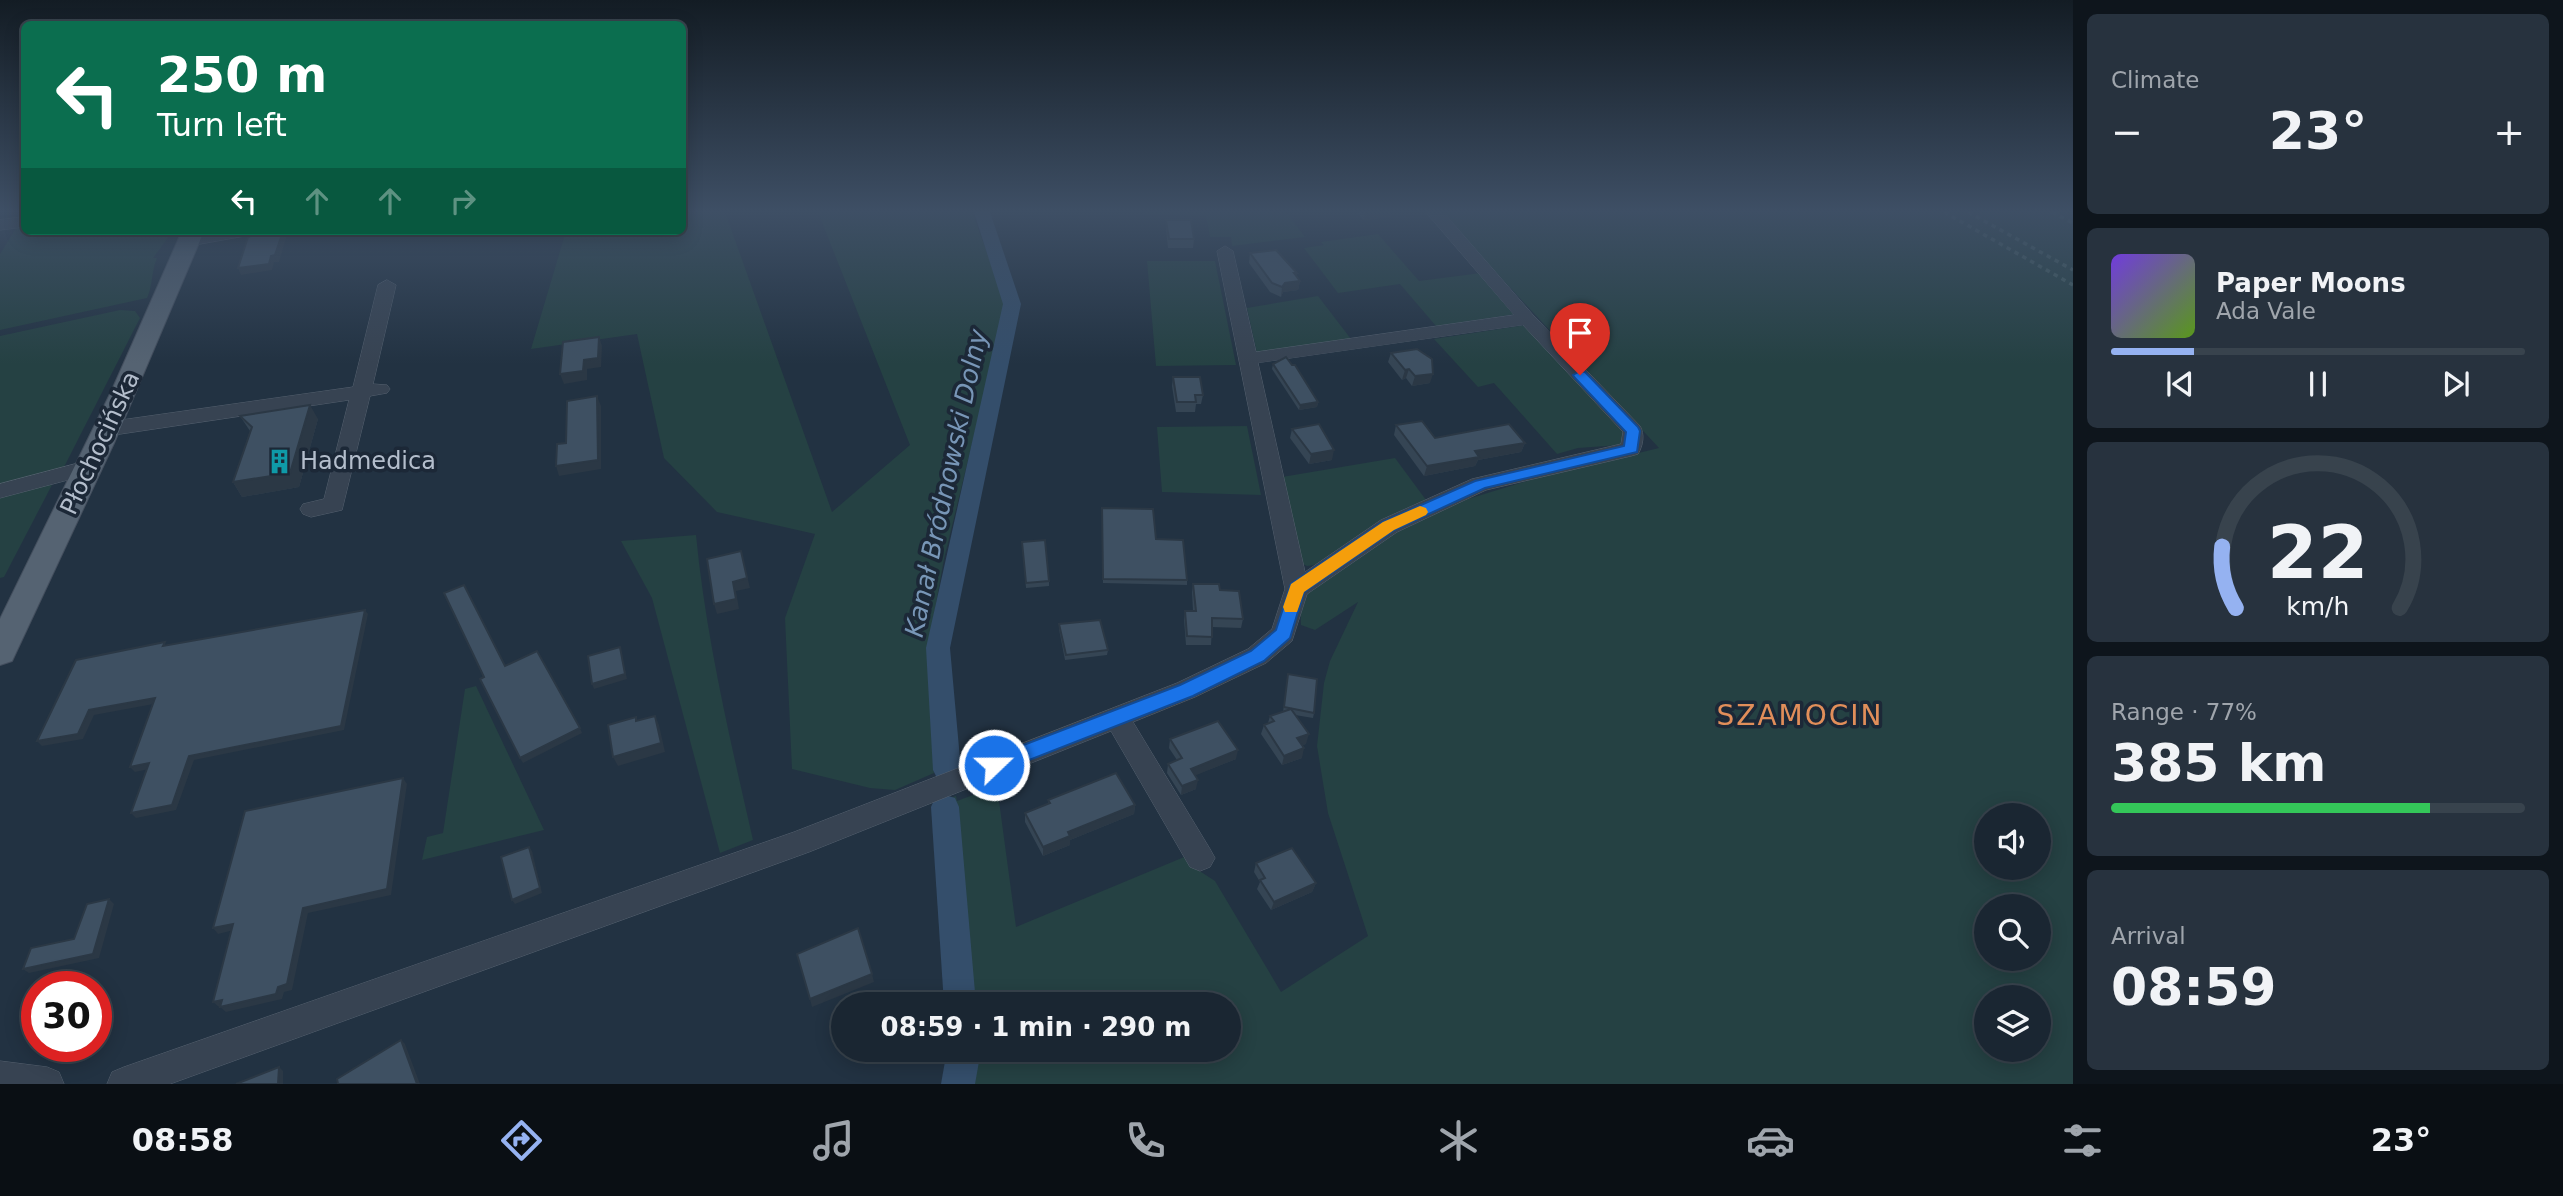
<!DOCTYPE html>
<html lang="en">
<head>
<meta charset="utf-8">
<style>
	body { margin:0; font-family:"DejaVu Sans",sans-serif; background:#27323e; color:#f1f3f6; height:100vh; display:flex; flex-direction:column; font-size:26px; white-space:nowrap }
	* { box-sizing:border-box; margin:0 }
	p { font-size:23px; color:#9fa5ac }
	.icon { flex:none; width:38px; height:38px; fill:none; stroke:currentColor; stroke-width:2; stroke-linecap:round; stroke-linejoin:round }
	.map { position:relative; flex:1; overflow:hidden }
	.details { display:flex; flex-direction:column; gap:14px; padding:14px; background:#0e151c; width:490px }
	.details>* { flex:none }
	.guide { position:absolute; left:21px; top:21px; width:665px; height:214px; border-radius:10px; box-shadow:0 4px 18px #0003,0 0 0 2px #38434d; background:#0b6e4f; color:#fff; overflow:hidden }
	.tools { position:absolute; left:1974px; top:803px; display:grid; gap:14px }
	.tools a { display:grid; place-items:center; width:77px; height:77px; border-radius:50%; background:#1a2632; box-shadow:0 4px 18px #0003,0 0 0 2px #38434d; font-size:35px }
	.speed { position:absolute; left:21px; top:971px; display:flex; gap:14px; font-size:35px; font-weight:700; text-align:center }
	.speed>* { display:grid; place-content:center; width:91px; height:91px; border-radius:50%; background:#1a2632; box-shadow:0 4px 18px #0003,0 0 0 2px #38434d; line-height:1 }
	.speed .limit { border:10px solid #d22; background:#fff; color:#111 }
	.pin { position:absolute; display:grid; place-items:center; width:60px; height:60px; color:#fff; margin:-72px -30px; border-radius:50% 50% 50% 0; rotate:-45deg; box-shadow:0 0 7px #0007 }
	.pin .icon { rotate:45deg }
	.me { position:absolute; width:77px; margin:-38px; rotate:68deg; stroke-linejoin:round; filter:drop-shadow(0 0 5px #0008) }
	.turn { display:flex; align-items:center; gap:24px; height:147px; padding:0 21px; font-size:32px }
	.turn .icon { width:91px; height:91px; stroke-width:2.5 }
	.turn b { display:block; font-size:49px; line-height:60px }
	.lanes { display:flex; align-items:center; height:66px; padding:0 21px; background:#0003; justify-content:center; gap:35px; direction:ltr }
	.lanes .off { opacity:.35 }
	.big { font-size:52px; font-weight:800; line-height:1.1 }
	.details .tile { flex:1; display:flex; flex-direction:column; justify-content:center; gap:10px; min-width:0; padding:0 24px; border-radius:10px; background:#27323e }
	.details .dial { align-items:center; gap:0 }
	.dial svg { height:182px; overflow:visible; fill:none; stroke:#38434d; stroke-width:7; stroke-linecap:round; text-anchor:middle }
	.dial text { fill:#f1f3f6; stroke:none }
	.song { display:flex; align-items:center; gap:21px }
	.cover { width:84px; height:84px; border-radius:10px; background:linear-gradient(135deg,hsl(260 70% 55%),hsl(90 70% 35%)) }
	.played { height:7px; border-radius:4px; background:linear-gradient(90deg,#95b2f1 20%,#38434d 20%) }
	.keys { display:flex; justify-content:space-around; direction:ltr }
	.heat { display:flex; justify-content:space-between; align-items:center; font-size:38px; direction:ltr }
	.charge { height:10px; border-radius:5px; background:linear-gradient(90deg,#34c759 77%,#38434d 0) }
	.trip { position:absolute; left:831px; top:992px; width:410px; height:70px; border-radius:35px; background:#1a2632; box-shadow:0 4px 18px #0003,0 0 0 2px #38434d; font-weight:800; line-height:70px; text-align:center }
	.tabs { display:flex; height:112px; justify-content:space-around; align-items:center; background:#0a0f14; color:#9fa5ac }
	.tabs .icon { width:49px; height:49px }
	.tabs .selected { color:#95b2f1 }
	.tabs b { font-size:32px; color:#f1f3f6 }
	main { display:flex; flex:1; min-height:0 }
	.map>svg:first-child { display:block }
	.green { fill:#254143; fill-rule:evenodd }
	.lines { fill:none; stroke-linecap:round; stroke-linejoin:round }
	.canal { fill:#344e6b; fill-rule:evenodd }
	.minor-casing { stroke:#55616f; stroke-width:1 }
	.major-casing { stroke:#444f5e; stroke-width:2 }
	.path { stroke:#435e60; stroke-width:3.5; stroke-dasharray:4.5 4.5; stroke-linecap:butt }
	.minor { fill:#374352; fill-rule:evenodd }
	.major { fill:#556372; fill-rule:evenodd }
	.wall { fill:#354554 }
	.shaded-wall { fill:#2b3845 }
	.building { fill:#3e5062; stroke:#2b3845; stroke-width:2 }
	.route { fill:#1a73e8; stroke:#114b97; stroke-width:2 }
	.slow { fill:#f59e0b }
	.labels { text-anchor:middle; stroke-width:7; stroke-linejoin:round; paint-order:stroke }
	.street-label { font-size:24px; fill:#b4becc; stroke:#1c2837 }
	.poi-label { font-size:24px; fill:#b4becc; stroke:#1c2837; text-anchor:start }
	.water-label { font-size:26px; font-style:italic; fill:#7896b7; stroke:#1c2837 }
	.quarter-label { font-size:28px; letter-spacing:2px; fill:#e18e5a; stroke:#1c2837 }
</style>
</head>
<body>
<main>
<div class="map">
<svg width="2073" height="1084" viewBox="0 0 2073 1084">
	<rect width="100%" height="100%" fill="#223242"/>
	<g class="green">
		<polygon points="683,212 725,212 832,512 910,445 818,212 972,212 1006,304 944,559 927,654 934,773 895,790 870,788 792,769 785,618 815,534 717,512 664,458 637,334 531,349 566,231 682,231"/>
		<polygon points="1143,212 1286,212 1305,237 1232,246 1231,237 1210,237 1206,216 1143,215"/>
		<path d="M1440,212H2073V1084H945L954,1061L953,1050H1228V1004H950L935,803L956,796L957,801L997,786L1016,927L1189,855L1198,870L1215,881L1281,992L1368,936L1328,813L1317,746L1324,683L1330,661L1358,602L1315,630L1301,625L1300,594L1380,538L1468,499L1540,477L1659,448ZM1986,816H2039V868H1986ZM1986,906H2039V959H1986ZM1986,998H2039V1050H1986Z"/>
		<path d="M24,224V231H173L153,258H157C151,272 153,285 147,298L0,330V254L18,225Z"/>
		<polygon points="1378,234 1419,281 1481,273 1516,314 1436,326 1400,284 1338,293 1304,248 1324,245 1321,242"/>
		<polygon points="1147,261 1215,261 1236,365 1156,366"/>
		<polygon points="1318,296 1351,339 1257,353 1247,308"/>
		<polygon points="120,310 135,311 140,318 64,467 0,486 0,336"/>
		<polygon points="1526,325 1626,436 1620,445 1578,448 1557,454 1494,383 1478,387 1434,339"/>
		<polygon points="1247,426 1261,495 1162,492 1157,427"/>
		<polygon points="1395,458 1426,500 1408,508 1320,564 1307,566 1301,563 1282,477"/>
		<polygon points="53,483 4,577 0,578 0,496"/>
		<path d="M696,535C706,638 730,739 753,840L720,853L652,598L621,541Z"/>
		<polygon points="476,686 544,830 422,860 427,837 443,833 465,689"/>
	</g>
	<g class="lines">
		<g class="canal">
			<polygon points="974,212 990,212 1021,304 950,648 961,770 957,778 947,782 937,778 933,770 926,648 1003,304"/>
			<polygon points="945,795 955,798 959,807 976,1004 944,1004 931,807 935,798"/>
			<polygon points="947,1050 981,1050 975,1084 941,1084"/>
		</g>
		<defs>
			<g id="minor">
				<path d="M1426,212H1443L1533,315L1640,426C1645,434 1643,446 1638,454L1631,456L1486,490L1397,532L1307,594L1292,641L1266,663L1195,697L1133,722L1210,849L1215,858L1210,867L1200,871L1190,867L1111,731L809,852L170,1084H107L112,1072L124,1067L794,832L1177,683L1248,649L1272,629L1285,589L1217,251L1225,246L1233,251L1256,352L1514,315ZM1523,325L1623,432L1621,444L1472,479L1381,520L1305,572L1258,363Z"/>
				<polygon points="24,217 24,227 0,230 0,220"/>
				<polygon points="217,231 253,231 245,236 189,246 181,241 183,237"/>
				<polygon points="387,280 396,285 373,384 387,385 390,389 387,393 370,396 342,510 311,517 303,514 300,509 303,504 324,499 349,400 107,436 100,434 97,429 100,424 107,422 353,387 378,285"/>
				<polygon points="90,460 98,462 101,467 98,472 0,498 0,484"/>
				<polygon points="0,1061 47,1067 59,1072 64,1084 0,1084"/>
			</g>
			<polygon id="major" points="182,231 204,231 114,443 12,661 0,665 0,619 112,390"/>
		</defs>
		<use href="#minor" class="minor-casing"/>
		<use href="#major" class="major-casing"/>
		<g class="path">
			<polyline points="1944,212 2073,285"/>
			<polyline points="1968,212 2073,270"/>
			<polyline points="2052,212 2073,223"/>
		</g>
		<use href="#minor" class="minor"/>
		<use href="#major" class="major"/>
	</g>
	<g class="wall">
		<polygon points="1357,212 1391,212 1390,217 1364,220"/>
		<polygon points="1166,220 1194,239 1193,248 1168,248 1166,229"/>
		<polygon points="1250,253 1297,273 1296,276 1300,281 1298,290 1283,292 1281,297 1270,292 1249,263"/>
		<polygon points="1391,353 1430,383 1412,386 1406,378 1402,380 1388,362"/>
		<polygon points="1273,364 1318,402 1317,407 1299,410 1272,369"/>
		<polygon points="1173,377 1203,395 1201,404 1196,404 1195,412 1176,412 1172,386"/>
		<polygon points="240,416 318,419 299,487 242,497 233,482 250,431"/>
		<polygon points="1396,425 1435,438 1525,443 1521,452 1478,460 1475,466 1424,476 1394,435"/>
		<polygon points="1292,429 1332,460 1309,464 1290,438"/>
		<polygon points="1102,508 1156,539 1187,580 1187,585 1103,583"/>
		<polygon points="1022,542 1049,581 1049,586 1026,588"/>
		<polygon points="1193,584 1220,590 1243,619 1241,628 1212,627 1211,645 1186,645 1184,620 1185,611 1193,611 1192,592"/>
		<polygon points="1059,624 1108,650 1107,655 1065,660 1059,629"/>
		<polygon points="1288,674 1314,713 1313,718 1295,715 1306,744 1302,745 1302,758 1282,765 1261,734 1264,725 1268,723 1270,716 1283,712"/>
		<polygon points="1170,739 1236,759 1195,775 1196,789 1181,795 1167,773 1168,764 1177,760 1169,748"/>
		<polygon points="1048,800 1135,805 1134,814 1070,840 1070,845 1043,856 1025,822 1025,813 1048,804"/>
		<polygon points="1256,863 1316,883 1312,892 1271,910 1257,889 1260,882 1254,872"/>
	</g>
	<g class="shaded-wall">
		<polygon points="1365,212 1391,212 1390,217 1364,220"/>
		<polygon points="283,231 288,231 279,262 274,262 272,270 241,275 238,268 271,256"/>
		<polygon points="1294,273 1297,273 1295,282 1300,281 1298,290 1283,292 1281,297 1282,287"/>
		<polygon points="599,337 602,346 601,367 587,369 587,380 564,384 560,374 584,360"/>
		<polygon points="1409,369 1406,378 1402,380 1405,370"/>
		<polygon points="1433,374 1430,383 1412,386 1415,376"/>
		<polygon points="597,396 601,406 601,469 559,476 556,466"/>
		<polygon points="1318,402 1317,407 1299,410 1300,405"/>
		<polygon points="310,405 318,419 299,487 242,497 233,482"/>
		<polygon points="1525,443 1521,452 1478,460 1475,466 1424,476 1427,466 1475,451"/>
		<polygon points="1334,450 1332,460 1309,464 1311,454"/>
		<polygon points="741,551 750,588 736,591 739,609 717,614 714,604 733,582"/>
		<polygon points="365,610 368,614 344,730 194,760 176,810 136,818 131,813 189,756"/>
		<polygon points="620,647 627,679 594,689 592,684"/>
		<polygon points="155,698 159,703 94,715 83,739 42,746 37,741 89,710"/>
		<polygon points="655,716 659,725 665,752 618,766 613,757"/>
		<polygon points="580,728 582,733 523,763 520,758"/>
		<polygon points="1309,734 1306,744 1295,748 1297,738"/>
		<polygon points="1304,748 1302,758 1282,765 1284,756"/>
		<polygon points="1238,750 1236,759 1189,778 1191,769"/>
		<polygon points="149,763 154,768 135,772 130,767"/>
		<polygon points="403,778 407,784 391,895 308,913 292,990 284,992 282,999 226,1012 220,1007 278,987 303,908"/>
		<polygon points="1198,780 1196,789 1181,795 1182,786"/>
		<polygon points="1135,805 1134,814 1070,840 1070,845 1043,856 1043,847 1068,832"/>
		<polygon points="529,847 532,851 542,893 515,904 512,900"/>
		<polygon points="1316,883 1312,892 1271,910 1274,902"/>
		<polygon points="109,899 114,904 99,958 29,973 23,969 93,954"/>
		<polygon points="233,924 238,929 218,934 213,928"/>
		<polygon points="872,974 874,982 812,1007 810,999"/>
		<polygon points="222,1000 228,1005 219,1007 213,1002"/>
		<polygon points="401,1040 405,1044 420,1084 417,1084"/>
		<polygon points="279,1067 283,1071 283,1084 278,1084"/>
	</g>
	<g class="building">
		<polygon points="1166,220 1191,220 1194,239 1169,239"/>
		<polygon points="254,231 283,231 275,255 271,256 269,264 238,268 248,237 252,236"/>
		<polygon points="1276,250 1297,273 1294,273 1300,281 1285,283 1282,287 1272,283 1250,253"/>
		<polygon points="599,337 598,358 584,360 583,371 560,374 563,342"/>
		<polygon points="1417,349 1432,359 1433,374 1415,376 1409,369 1405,370 1391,353"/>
		<polygon points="1286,357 1292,365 1295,365 1318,402 1300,405 1273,364"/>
		<polygon points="1173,377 1200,377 1203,395 1195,395 1196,402 1177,402"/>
		<polygon points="597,396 598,460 556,466 557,444 566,443 567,401"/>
		<polygon points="310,405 290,473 233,482 252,427 240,416"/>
		<polygon points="1422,421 1435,438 1509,424 1525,443 1475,451 1479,457 1427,466 1396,425"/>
		<polygon points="1319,424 1334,450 1311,454 1292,429"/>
		<polygon points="1102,508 1153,509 1156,539 1183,540 1187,580 1103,579"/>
		<polygon points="1045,540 1049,581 1026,583 1022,542"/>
		<polygon points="741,551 747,578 733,582 736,599 714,604 707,559"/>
		<polygon points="1193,584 1219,584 1220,590 1239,591 1243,619 1212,618 1212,637 1187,636 1185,611 1196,611"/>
		<polygon points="464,585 505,666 537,651 580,728 520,758 480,679 484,677 444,593"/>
		<polygon points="365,610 341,726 189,756 172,805 131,813 149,763 130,767 155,698 89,710 78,734 37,741 76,660 165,642 163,646"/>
		<polygon points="1100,620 1108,650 1066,655 1059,624"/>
		<polygon points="620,647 625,674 592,684 588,656"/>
		<polygon points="1288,674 1317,679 1314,713 1284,707"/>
		<polygon points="1291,709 1309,734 1297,738 1304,748 1284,756 1264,725 1274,721 1270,716"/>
		<polygon points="655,716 661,743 613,757 608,725 636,717 636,721"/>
		<polygon points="1218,721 1238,750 1191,769 1198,780 1182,786 1168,764 1182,758 1170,739"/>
		<polygon points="1116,773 1135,805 1068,832 1070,836 1043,847 1025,813 1050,803 1048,800"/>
		<polygon points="403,778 387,889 303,908 287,984 278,987 276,994 220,1007 222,1000 213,1002 233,924 213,928 245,811"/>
		<polygon points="529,847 540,888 512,900 501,857"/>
		<polygon points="1292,848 1316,883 1274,902 1260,880 1265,878 1256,863"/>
		<polygon points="109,899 93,954 23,969 31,948 74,939 87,904"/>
		<polygon points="858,928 872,974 810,999 797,954"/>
		<polygon points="401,1040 417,1084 338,1084 337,1079"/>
		<polygon points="279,1067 278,1084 236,1084"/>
	</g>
	<linearGradient id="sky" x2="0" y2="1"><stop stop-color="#131c24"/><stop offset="0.58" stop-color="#3e4f65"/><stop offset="1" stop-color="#3e4f65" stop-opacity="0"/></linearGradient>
	<rect width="2073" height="364" fill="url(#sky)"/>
	<polygon class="route" points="1580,371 1585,372 1638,427 1640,431 1637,452 1485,488 1394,530 1304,592 1290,638 1264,661 1193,696 1001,771 994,773 987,771 985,765 987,759 1180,685 1251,651 1276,630 1291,584 1383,522 1475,481 1624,446 1626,432 1575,378 1573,375"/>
	<polygon class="slow" points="1420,506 1426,508 1428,512 1426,515 1394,530 1304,592 1297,612 1285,612 1283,607 1291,584 1383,522"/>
	<defs>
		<symbol id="building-bare" viewBox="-9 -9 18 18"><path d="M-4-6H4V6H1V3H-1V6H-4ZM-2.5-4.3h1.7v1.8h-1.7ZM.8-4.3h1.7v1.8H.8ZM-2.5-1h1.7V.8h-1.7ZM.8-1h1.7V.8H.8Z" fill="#0f9aa8" stroke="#1c2837" stroke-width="2.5" paint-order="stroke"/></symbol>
	</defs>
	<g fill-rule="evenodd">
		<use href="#building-bare" x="262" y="444" width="35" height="35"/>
	</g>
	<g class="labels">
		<g class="street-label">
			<text transform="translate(100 443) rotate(-65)" y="8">Płochocińska</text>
		</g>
		<g class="poi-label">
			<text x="300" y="469">Hadmedica</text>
		</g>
		<g class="water-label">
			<text transform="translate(946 483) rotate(-78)" y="9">Kanał Bródnowski Dolny</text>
		</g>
		<g class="quarter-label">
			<text x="1800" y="725">SZAMOCIN</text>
		</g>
	</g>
</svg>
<div class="tools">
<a><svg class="icon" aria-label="sound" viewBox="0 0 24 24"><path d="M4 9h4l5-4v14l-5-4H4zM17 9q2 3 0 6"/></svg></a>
<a><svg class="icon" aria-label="search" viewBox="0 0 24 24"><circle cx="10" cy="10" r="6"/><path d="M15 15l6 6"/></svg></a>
<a><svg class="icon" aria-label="layers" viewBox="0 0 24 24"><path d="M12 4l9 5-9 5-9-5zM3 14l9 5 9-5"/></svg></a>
</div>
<div class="speed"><div class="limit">30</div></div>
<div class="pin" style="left:1580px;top:375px;background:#d93025"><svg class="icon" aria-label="arrive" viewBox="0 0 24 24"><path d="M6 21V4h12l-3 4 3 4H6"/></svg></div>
<svg class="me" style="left:994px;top:765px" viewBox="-20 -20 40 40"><circle r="17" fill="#1a73e8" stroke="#fff" stroke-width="3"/><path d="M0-11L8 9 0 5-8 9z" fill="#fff"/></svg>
<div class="trip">08:59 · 1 min · 290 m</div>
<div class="guide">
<div class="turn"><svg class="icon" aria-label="left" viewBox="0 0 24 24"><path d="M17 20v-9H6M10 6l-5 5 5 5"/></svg><div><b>250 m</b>Turn left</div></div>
<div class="lanes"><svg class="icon" aria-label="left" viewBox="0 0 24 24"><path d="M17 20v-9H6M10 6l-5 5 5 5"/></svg><svg class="icon off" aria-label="ahead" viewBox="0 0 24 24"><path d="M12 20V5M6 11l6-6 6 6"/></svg><svg class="icon off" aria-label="ahead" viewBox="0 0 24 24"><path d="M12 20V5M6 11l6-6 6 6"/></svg><svg class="icon off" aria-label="right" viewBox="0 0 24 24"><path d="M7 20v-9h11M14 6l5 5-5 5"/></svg></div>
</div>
</div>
<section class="details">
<div class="tile"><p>Climate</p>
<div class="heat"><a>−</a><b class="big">23°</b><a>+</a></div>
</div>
<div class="tile">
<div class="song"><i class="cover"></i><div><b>Paper Moons</b><p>Ada Vale</p></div></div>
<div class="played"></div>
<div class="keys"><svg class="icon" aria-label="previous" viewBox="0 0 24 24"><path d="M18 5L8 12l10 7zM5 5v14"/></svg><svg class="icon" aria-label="pause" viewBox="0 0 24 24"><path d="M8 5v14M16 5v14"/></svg><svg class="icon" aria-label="next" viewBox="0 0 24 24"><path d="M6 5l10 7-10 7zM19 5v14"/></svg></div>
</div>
<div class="tile dial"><svg viewBox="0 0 100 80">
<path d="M14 69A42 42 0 1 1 86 69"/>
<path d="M14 69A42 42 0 0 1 8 42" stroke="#95b2f1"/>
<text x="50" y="56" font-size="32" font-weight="700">22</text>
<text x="50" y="72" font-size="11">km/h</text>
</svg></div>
<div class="tile"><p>Range · 77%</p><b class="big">385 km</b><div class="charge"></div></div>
<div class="tile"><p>Arrival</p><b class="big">08:59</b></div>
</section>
</main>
<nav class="tabs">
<b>08:58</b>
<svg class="icon selected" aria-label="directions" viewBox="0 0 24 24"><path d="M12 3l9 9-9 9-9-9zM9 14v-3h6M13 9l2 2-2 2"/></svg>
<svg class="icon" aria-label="music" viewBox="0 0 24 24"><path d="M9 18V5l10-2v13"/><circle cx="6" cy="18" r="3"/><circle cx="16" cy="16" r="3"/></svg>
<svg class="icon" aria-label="phone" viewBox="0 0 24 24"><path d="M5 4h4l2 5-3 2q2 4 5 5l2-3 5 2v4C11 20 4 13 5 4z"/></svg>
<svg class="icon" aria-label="climate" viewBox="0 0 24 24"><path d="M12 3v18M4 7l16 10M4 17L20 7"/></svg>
<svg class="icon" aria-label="car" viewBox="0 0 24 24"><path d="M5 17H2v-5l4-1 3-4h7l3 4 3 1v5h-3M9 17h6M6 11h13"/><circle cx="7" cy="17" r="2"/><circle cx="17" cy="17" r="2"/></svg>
<svg class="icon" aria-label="filters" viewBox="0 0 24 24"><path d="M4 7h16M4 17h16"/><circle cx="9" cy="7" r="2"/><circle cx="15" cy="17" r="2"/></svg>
<b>23°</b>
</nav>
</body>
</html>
